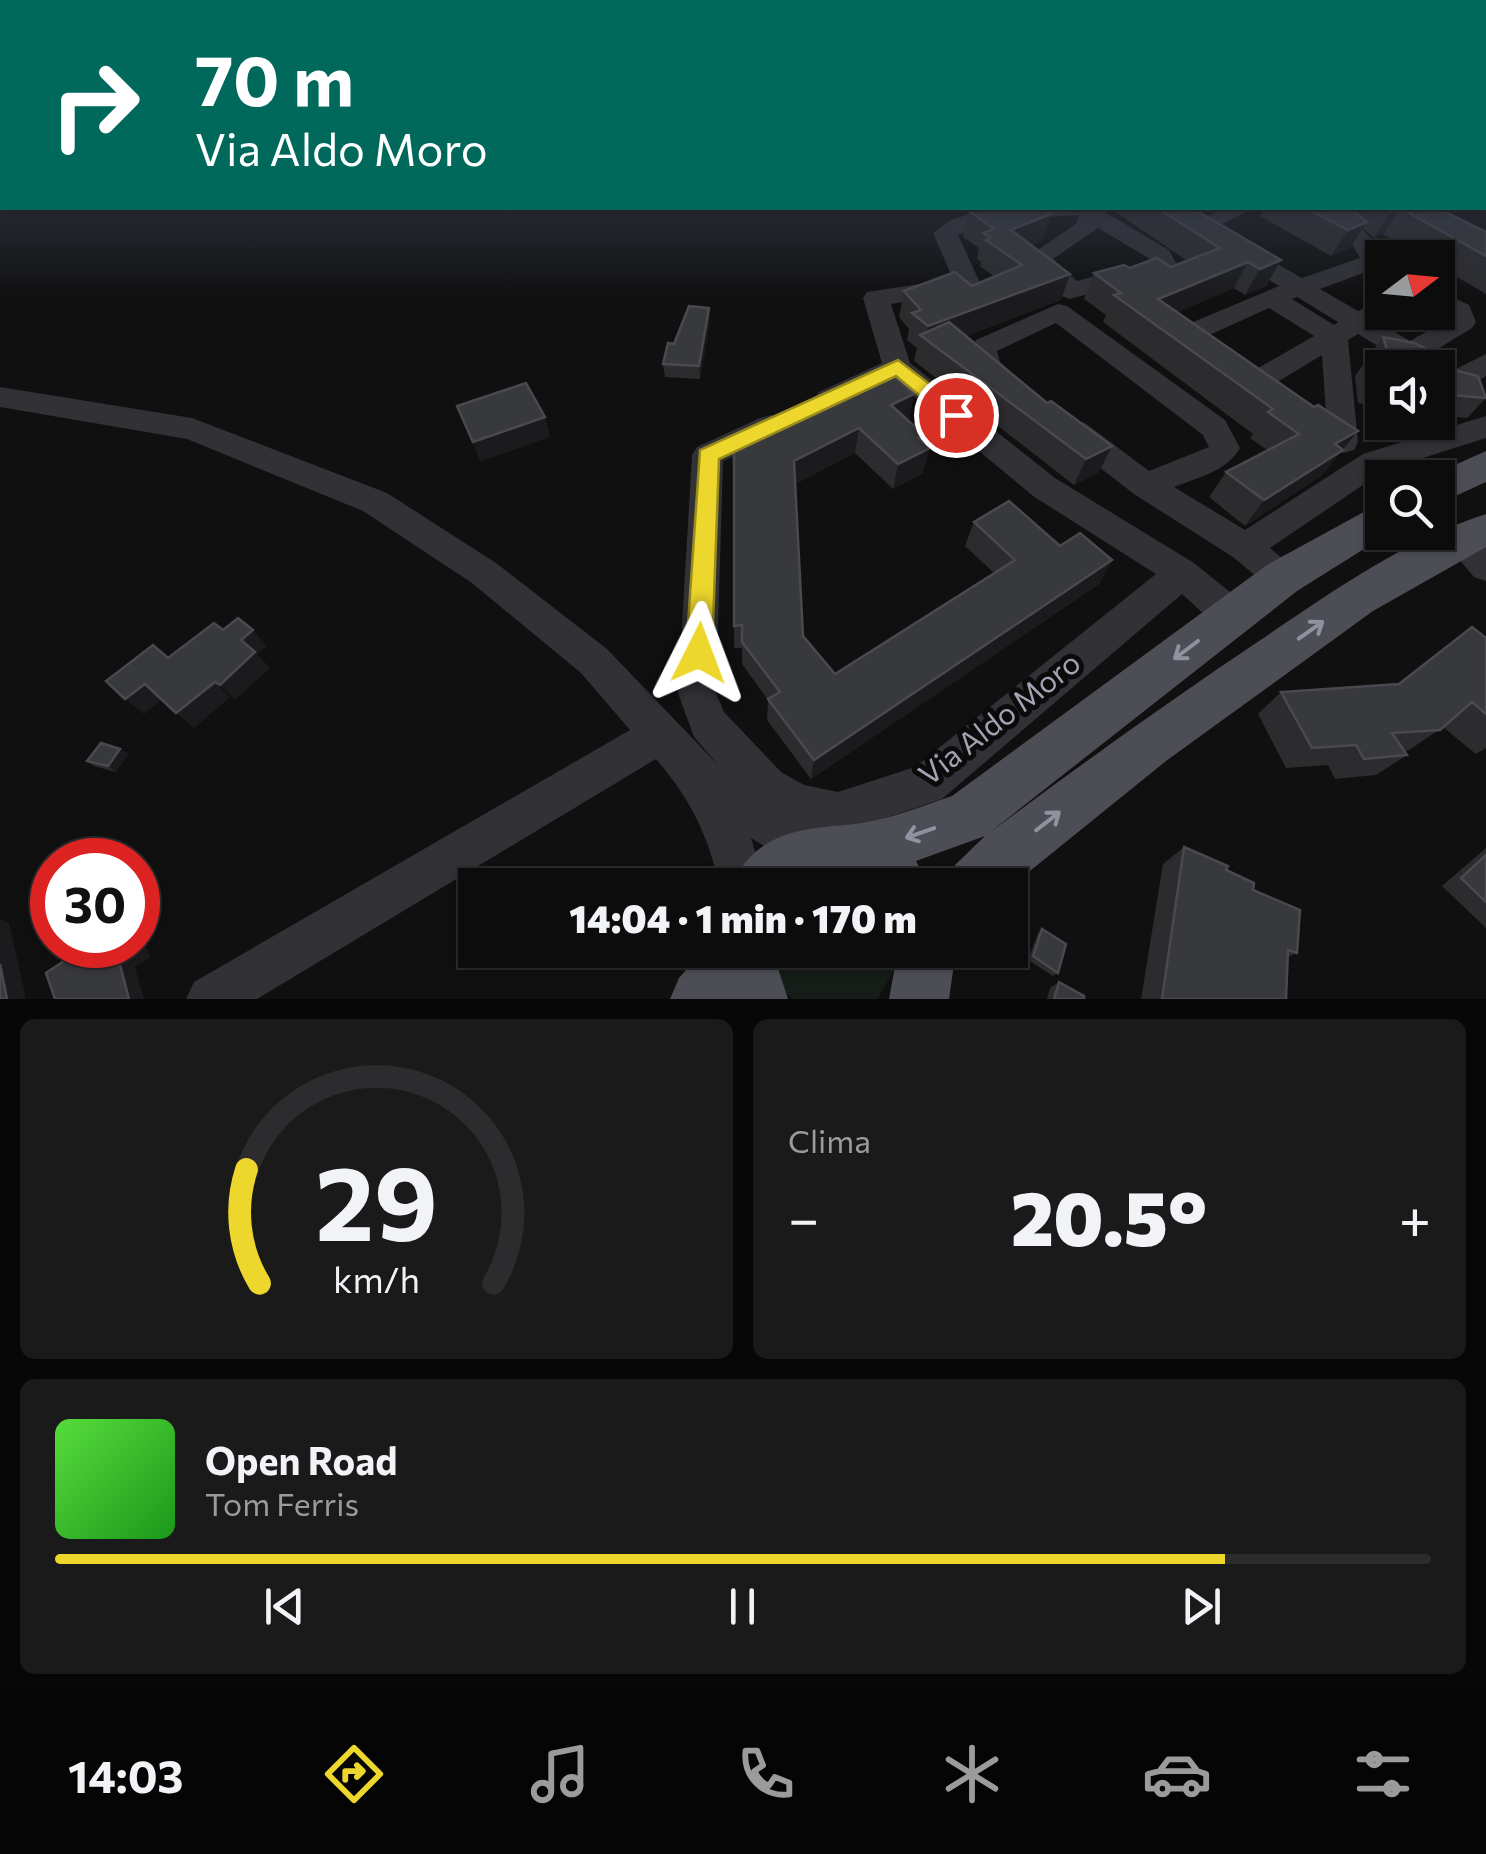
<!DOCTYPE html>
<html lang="it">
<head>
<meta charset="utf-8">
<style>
	body { margin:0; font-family:Commissioner,sans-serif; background:#1a1a1b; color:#f1f3f6; height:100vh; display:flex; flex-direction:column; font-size:38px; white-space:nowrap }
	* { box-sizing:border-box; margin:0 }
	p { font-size:32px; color:#9a9b9d }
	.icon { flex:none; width:55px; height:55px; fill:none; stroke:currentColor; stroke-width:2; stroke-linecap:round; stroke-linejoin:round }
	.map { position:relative; height:999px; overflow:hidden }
	.drawer { display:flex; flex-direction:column; gap:20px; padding:20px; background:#070707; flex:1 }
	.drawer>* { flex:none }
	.hud { position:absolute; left:0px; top:0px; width:1488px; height:210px; box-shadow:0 2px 8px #0004,0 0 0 2px #2c2c2e; background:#00695c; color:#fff; overflow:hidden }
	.needle { width:65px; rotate:74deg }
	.buttons { position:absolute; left:1365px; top:240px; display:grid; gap:20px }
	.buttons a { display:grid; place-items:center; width:90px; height:90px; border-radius:0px; background:#0c0c0d; box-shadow:0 2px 8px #0004,0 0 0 2px #2c2c2e; font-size:50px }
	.speed { position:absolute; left:30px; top:838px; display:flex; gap:20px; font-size:50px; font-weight:700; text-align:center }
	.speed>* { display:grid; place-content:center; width:130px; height:130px; border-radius:50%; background:#0c0c0d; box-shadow:0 2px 8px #0004,0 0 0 2px #2c2c2e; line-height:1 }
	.speed .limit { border:15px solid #d22; background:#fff; color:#111 }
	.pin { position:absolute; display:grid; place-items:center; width:85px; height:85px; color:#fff; margin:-42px; border:5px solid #fff; border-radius:50%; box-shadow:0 2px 10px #0007 }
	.me { position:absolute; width:110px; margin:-55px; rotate:3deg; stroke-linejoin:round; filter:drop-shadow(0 0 8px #0008) }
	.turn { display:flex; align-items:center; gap:35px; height:210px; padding:0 30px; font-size:45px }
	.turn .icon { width:130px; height:130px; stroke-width:2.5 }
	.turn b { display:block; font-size:70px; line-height:85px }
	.big { font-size:75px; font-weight:800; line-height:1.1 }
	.drawer .tile { flex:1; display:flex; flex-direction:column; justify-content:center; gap:15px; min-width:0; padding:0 35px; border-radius:15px; background:#1a1a1b }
	.drawer .dial { align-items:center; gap:0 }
	.dial svg { height:260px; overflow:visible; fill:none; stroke:#2c2c2e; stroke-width:7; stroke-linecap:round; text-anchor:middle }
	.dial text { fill:#f1f3f6; stroke:none }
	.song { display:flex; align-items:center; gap:30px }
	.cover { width:120px; height:120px; border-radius:15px; background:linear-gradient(135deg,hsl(110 70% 55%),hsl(120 70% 35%)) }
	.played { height:10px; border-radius:5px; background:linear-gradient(90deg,#edd72c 85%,#2c2c2e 85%) }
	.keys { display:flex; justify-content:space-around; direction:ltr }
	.heat { display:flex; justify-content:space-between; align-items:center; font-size:55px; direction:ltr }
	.drawer .tiles { flex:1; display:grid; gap:20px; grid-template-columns:1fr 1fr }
	.tile:last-child { grid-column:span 2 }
	.trip { position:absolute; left:458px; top:868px; width:570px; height:100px; border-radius:0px; background:#0c0c0d; box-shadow:0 2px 8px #0004,0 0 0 2px #2c2c2e; font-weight:800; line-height:100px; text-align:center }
	.dock { display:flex; height:160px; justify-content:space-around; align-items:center; background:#050505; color:#9a9b9d }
	.dock .icon { width:70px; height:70px }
	.dock .active { color:#edd72c }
	.dock b { font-size:45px; color:#f1f3f6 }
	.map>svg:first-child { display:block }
	.green { fill:#161c18 }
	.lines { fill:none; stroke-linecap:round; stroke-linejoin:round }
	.minor { fill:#313136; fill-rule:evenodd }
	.major { fill:#4d4d55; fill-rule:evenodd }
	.wall { fill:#2c2c2f }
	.shaded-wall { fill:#1b1b1d }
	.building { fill:#38393d; stroke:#49494f; stroke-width:2.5 }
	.oneway { stroke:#90929f }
	.route { fill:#edd72c; stroke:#9a8c1d; stroke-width:2.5 }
	.labels { text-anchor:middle; stroke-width:10; stroke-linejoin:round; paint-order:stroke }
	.street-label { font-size:30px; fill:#a1a3b2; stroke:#0b0b0c }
</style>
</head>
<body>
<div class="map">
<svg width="1486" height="999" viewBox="0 0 1486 999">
	<rect width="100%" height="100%" fill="#101011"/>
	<polygon class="green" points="769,950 896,950 893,972 877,999 792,999 781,988"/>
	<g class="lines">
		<g class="minor">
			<path d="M989,208H1103V211L1169,250L1177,265L1174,270L1070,299L1061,296L1059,289L1026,258L1076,224L1079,215L997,220L958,235L981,285L977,290L891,304L910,363L1055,478L1194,563L1245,604L1250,615L1245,626C1219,635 1201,610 1182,594L942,799L838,834L815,830L824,835L830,851L824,867L808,873L751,838L765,885H719C709,836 689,797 656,759L257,999H186L194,982L630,730L581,673L472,583L363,511L187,439L0,407V387L192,418L387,493L496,563L607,649L719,766L694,737L678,693L692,455L697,447L760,418L771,415L782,418L786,426L782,434L723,461L716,693L724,712L781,772L804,785L838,792L915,767L1156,574L1033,496L894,380L829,409L819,406L814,399L819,392L882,363L863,298L867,292L953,279L933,233L953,219ZM1098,228L1150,259L1151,261L1077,281L1053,259Z"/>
			<path d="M1224,208H1254L1214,228L1302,278L1360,258L1352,244L1309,208C1345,206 1365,228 1384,258L1382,266L1320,289L1358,311L1382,300V312H1392L1378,322L1410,341L1449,319L1438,309V290L1469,305L1476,322L1472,328L1431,353L1450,368L1446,375L1438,377V368H1414L1358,334L1348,340L1358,442L1354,450L1343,453L1332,450L1328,442L1322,355L1264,390H1244L1240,383L1244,376L1314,336L1269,308L1194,342H1174L1170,336L1174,330L1279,286L1184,227ZM1297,297L1338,322L1334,325L1292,299Z"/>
			<path d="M1058,304L1067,306L1225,420L1240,448C1226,472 1199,477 1174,487L1245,530L1363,454L1486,416V438L1385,470L1270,548L1294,568L1300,578L1294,588L1282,593L1270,588L1233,557L1134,494L1063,439L1059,431L1063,423L1074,420L1085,423L1149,471L1209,447L1203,435L1056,323L997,351L1000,362L1025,384L1021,391C996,398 977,375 969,353L976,340Z"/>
			<polygon points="1486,354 1486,376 1468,387 1448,387 1444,380 1448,373"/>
			<polygon points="1459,526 1471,529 1486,545 1486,581 1474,577 1442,539 1447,529"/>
		</g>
		<g class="major">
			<polygon points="1486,451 1486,482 1438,504 1438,478 1426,478"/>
			<path d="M1382,502V532H1391L1297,591L989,833C1079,766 1169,701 1262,639C1333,591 1405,540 1486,514V547L1373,611L1166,761L1010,887L947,885L955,865L985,836L916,861L928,885H860L849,879L830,877L803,885H732C753,835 799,828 847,825C883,822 919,807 952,796L1267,565Z"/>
			<polygon points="703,950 772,950 788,999 670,999 679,978"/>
			<polygon points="898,950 956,950 949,999 889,999"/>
		</g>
	</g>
	<g class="wall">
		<polygon points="1110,208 1192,208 1281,260 1266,286 1245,295 1234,288 1177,312 1314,407 1358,431 1322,475 1245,526 1209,497 1226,472 1267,450 1250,438 1253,434 1103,322 1106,315 1084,299 1094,273 1130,268 1171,267 1187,261"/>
		<polygon points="1265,208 1437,208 1486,232 1486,294 1438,266 1438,258 1423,258 1383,234 1374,238 1363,228 1350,248 1331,256 1260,216"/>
		<polygon points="969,211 1051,214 1043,240 1031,245 1061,300 966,336 1099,472 1074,485 914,361 917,348 907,340 909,329 899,317 904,291 972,286 995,277 980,266 981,262 977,259 979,248 963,237"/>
		<polygon points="710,321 700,379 665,377 663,364 674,344"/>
		<polygon points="1383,337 1437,366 1486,398 1467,418 1446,416 1436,427 1413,434 1390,430 1388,422 1438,422 1438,368 1382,368 1382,407 1358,403 1355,376"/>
		<polygon points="914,394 909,419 907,420 922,441 923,473 893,489 855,453 795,484 803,636 835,674 994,573 965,546 974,522 1112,560 1099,584 811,779 767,720 768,700 742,664 742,648 734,648 734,440"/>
		<polygon points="1486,638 1486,748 1476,754 1443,727 1409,750 1404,751 1407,755 1376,775 1335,779 1328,765 1286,768 1258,714 1281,692 1399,684"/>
		<polygon points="120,749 128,754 116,772 94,766 87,761"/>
		<polygon points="1184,847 1226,870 1253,890 1297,953 1288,957 1286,999 1141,999 1163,864"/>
		<polygon points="1486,848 1486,928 1442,886"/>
		<polygon points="1042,929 1058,973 1053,976 1028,960 1038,933"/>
		<polygon points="1059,982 1084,999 1047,999 1050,988"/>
	</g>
	<g class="shaded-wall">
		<polygon points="1400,208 1383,234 1374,238 1391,212"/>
		<polygon points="1051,214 1043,240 1007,254 1011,230"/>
		<polygon points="1367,222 1350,248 1331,256 1348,230"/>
		<polygon points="1281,260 1266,286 1245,295 1260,269"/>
		<polygon points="1248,262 1234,288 1152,323 1158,299"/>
		<polygon points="1070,274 1061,300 936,347 925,339 928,326"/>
		<polygon points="709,308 710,321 700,379 699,366"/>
		<polygon points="914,394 909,419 886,431 891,405"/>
		<polygon points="1454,407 1436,427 1413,434 1423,422 1438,422 1438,412"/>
		<polygon points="545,417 550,437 480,462 473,442"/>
		<polygon points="859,428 855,453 792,486 794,461"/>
		<polygon points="1358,431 1322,475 1245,526 1264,500 1335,444"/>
		<polygon points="924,435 919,453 930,448 923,473 893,489 898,464 918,438"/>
		<polygon points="1112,446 1099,472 1074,485 1086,459"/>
		<polygon points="1112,560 1099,584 811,779 814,760"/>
		<polygon points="253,630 267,646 257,654 270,668 235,700 220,685 241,640"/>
		<polygon points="215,682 230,697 194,728 176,713"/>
		<polygon points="145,684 163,699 144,714 125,699"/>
		<polygon points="120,749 128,754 116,772 108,766"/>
		<polygon points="0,919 9,923 26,999 7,999 0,964"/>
		<polygon points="138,928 150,957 135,967 144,999 129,999 119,961 132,945 138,945"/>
	</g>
	<g class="building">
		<polygon points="982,208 1040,208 1051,214 1011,230 1070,274 928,326 912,313 921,310 904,291 955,272 972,286 1022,265 986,240 991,238 983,233 994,229 969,211"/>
		<polygon points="1157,208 1192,208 1281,260 1260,269 1248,262 1158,299 1314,407 1318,405 1358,431 1335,444 1343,450 1264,500 1226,472 1299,434 1268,412 1273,409 1114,295 1121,293 1094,273 1124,265 1130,268 1157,258 1171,267 1220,248"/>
		<polygon points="1305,208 1349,208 1367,222 1348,230"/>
		<polygon points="1386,208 1437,208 1486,232 1486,256 1400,208 1391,212"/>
		<polygon points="689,306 709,308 699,366 663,364 668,343 674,344"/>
		<polygon points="949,322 1047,403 1051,401 1112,446 1086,459 920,335"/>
		<polygon points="1383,337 1414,343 1432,352 1437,366 1478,376 1486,398 1450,395 1454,407 1438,412 1438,368 1382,368 1382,384 1374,383 1371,356 1390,359"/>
		<polygon points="890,372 914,394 891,405 924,435 918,438 930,448 898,464 859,428 794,461 803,636 835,674 1015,560 974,522 1009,501 1060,546 1080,533 1112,560 814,760 768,699 780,692 742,642 742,625 734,626 734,440 867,377 871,381"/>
		<polygon points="526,383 545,417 473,442 457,406"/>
		<polygon points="238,618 253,630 241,640 255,652 220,685 215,682 176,713 145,684 125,699 106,681 153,645 168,658 214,623 223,630"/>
		<polygon points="1472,627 1486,638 1486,714 1472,702 1440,730 1392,733 1407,755 1364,759 1356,745 1312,748 1281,692 1399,684"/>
		<polygon points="101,743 120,749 108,766 87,761"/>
		<polygon points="1184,847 1228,866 1226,870 1254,883 1253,890 1300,910 1297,953 1288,950 1286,999 1162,999"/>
		<polygon points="1486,855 1486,902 1461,878"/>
		<polygon points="1042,929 1066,944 1058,973 1033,956"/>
		<polygon points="88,945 132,945 134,951 119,961 129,999 55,999 46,973"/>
		<polygon points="0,964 7,999 0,999"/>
		<polygon points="1059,982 1084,996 1084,999 1054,999"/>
	</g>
	<defs><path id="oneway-shaft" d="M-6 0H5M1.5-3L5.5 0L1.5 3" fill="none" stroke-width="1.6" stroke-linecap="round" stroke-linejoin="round" transform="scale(2.5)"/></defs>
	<g class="oneway">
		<use href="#oneway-shaft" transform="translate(1311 630) rotate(-35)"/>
		<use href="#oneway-shaft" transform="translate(1186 650) rotate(143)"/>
		<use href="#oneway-shaft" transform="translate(1048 821) rotate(-38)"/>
		<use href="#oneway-shaft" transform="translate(920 833) rotate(161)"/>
	</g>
	<linearGradient id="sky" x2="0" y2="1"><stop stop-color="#090909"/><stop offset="0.53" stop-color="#313743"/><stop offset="1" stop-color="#313743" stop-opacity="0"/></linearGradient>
	<rect width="1486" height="299" fill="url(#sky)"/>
	<polygon class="route" points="898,360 964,410 967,415 964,420 949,420 896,376 719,459 712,653 709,661 699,665 690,661 686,653 700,450"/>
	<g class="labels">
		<g class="street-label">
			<text transform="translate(1000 719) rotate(-38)" y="10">Via Aldo Moro</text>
		</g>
	</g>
</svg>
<div class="buttons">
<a><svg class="needle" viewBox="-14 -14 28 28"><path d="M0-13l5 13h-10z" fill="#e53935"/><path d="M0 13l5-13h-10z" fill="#9a9b9d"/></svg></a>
<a><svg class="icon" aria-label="sound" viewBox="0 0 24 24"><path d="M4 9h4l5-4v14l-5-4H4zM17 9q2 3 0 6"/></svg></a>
<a><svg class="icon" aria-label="search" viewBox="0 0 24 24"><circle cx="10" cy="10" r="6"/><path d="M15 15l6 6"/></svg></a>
</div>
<div class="speed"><div class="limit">30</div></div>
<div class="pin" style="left:956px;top:415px;background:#d93025"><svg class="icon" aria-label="arrive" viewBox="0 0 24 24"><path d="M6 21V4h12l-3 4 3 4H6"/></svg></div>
<svg class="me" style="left:699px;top:653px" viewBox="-20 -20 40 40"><path d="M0-17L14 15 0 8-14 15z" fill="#edd72c" stroke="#fff" stroke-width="4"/></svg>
<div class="trip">14:04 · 1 min · 170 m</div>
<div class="hud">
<div class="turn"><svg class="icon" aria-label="right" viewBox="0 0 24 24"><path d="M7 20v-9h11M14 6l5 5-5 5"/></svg><div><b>70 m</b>Via Aldo Moro</div></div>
</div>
</div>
<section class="drawer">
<div class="tiles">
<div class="tile dial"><svg viewBox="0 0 100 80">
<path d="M14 69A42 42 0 1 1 86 69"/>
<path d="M14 69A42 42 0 0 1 10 34" stroke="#edd72c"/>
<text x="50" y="56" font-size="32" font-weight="700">29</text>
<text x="50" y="72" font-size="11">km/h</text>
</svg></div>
<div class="tile"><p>Clima</p>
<div class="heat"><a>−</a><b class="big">20.5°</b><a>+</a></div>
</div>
<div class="tile">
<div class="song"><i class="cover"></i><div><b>Open Road</b><p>Tom Ferris</p></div></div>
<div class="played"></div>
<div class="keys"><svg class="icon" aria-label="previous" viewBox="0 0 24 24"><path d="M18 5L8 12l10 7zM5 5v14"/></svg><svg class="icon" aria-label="pause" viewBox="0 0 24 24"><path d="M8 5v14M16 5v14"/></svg><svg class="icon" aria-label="next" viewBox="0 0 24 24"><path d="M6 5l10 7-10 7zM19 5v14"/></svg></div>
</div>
</div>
</section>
<nav class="dock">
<b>14:03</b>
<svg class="icon active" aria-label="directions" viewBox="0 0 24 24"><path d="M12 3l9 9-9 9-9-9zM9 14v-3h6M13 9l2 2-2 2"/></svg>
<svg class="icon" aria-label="music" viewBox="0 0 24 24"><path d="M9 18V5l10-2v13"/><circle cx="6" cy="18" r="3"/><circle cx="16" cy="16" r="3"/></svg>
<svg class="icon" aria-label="phone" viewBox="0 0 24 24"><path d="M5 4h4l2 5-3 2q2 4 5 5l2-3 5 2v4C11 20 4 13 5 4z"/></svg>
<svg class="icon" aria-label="climate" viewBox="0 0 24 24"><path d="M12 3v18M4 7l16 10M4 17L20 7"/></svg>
<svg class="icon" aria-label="car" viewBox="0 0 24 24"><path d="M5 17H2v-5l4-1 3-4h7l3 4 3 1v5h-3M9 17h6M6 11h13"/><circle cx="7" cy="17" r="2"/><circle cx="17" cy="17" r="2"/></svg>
<svg class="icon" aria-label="filters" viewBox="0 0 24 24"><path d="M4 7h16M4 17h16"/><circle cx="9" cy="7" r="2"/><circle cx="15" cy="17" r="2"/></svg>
</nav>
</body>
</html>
